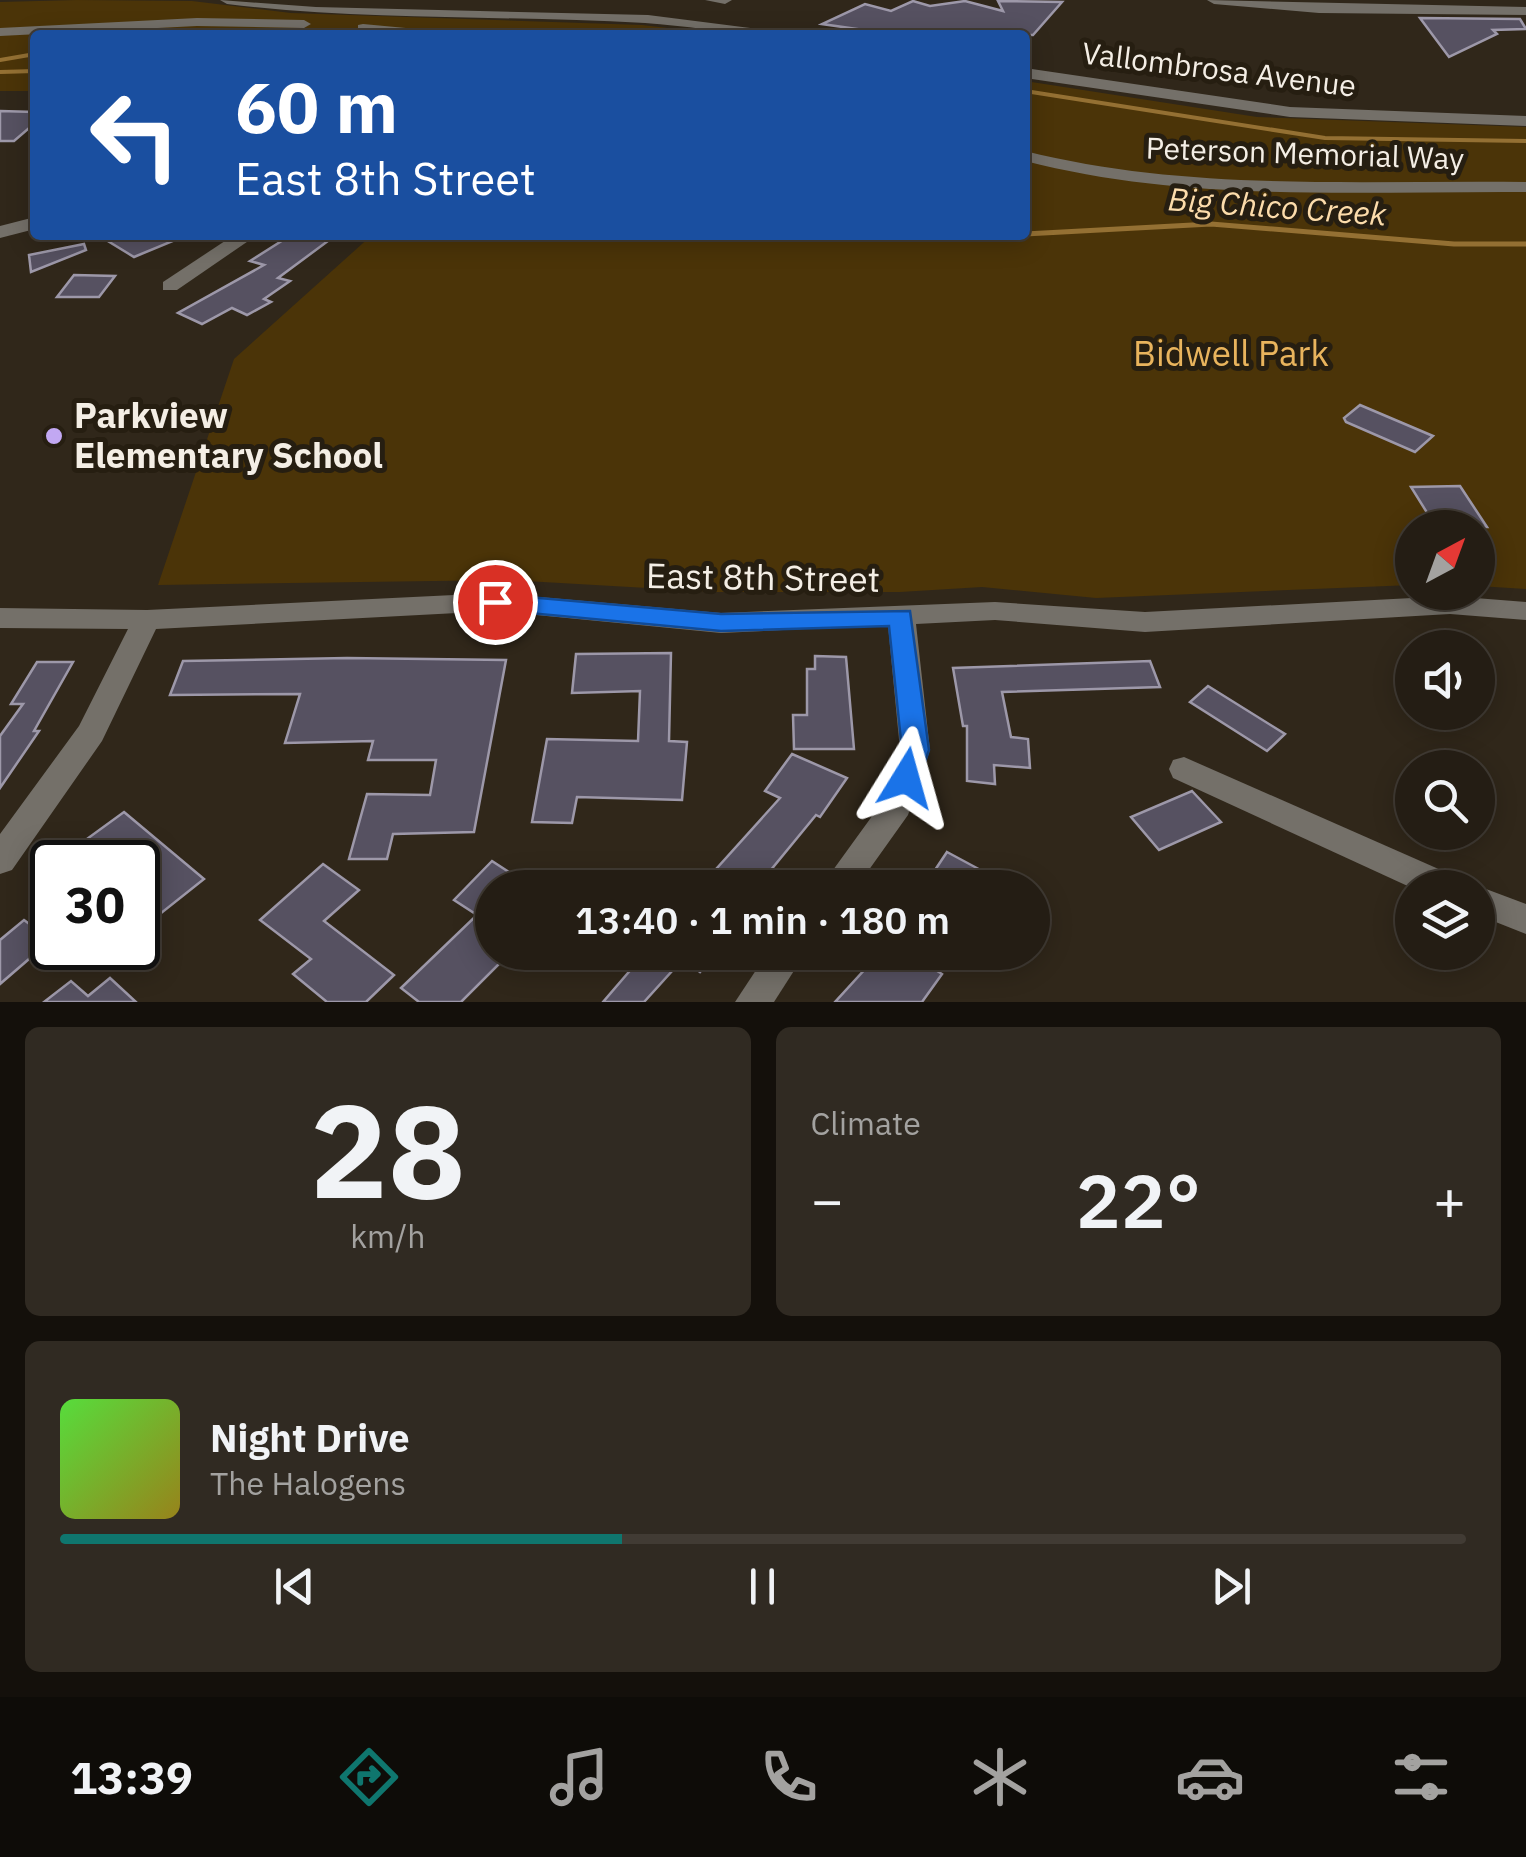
<!DOCTYPE html>
<html lang="en">
<head>
<meta charset="utf-8">
<style>
	body { margin:0; font-family:"IBM Plex Sans",sans-serif; background:#302a22; color:#f1f3f6; height:100vh; display:flex; flex-direction:column; font-size:38px; white-space:nowrap }
	* { box-sizing:border-box; margin:0 }
	p { font-size:32px; color:#a3a2a0 }
	.icon { flex:none; width:55px; height:55px; fill:none; stroke:currentColor; stroke-width:2; stroke-linecap:round; stroke-linejoin:round }
	.map { position:relative; height:1002px; overflow:hidden }
	.drawer { display:flex; flex-direction:column; gap:25px; padding:25px; background:#14100b; flex:1 }
	.drawer>* { flex:none }
	.guide { position:absolute; left:30px; top:30px; width:1000px; height:210px; border-radius:10px; box-shadow:0 5px 25px #0003,0 0 0 2px #413b34; background:#1a4fa0; color:#fff; overflow:hidden }
	.needle { width:65px; rotate:41deg }
	.fabs { position:absolute; left:1395px; top:510px; display:grid; gap:20px }
	.fabs a { display:grid; place-items:center; width:100px; height:100px; border-radius:50%; background:#241d14; box-shadow:0 5px 25px #0003,0 0 0 2px #413b34; font-size:50px }
	.speed { position:absolute; left:30px; top:840px; display:flex; gap:20px; font-size:50px; font-weight:700; text-align:center }
	.speed>* { display:grid; place-content:center; width:130px; height:130px; border-radius:50%; background:#241d14; box-shadow:0 5px 25px #0003,0 0 0 2px #413b34; line-height:1 }
	.speed .limit { border:5px solid #111; border-radius:15px; background:#fff; color:#111 }
	.pin { position:absolute; display:grid; place-items:center; width:85px; height:85px; color:#fff; margin:-42px; border:5px solid #fff; border-radius:50%; box-shadow:0 2px 10px #0007 }
	.me { position:absolute; width:110px; margin:-55px; rotate:8deg; stroke-linejoin:round; filter:drop-shadow(0 0 8px #0008) }
	.turn { display:flex; align-items:center; gap:35px; height:210px; padding:0 40px; font-size:45px }
	.turn .icon { width:130px; height:130px; stroke-width:2.5 }
	.turn b { display:block; font-size:70px; line-height:85px }
	.big { font-size:75px; font-weight:600; line-height:1.1 }
	.drawer .widget { flex:1; display:flex; flex-direction:column; justify-content:center; gap:15px; min-width:0; padding:0 35px; border-radius:15px; background:#302a22 }
	.drawer .dial { align-items:center; gap:0 }
	.dial b { font-size:130px; line-height:1 }
	.song { display:flex; align-items:center; gap:30px }
	.cover { width:120px; height:120px; border-radius:15px; background:linear-gradient(135deg,hsl(110 70% 55%),hsl(50 70% 35%)) }
	.played { height:10px; border-radius:5px; background:linear-gradient(90deg,#0f766e 40%,#413b34 40%) }
	.keys { display:flex; justify-content:space-around; direction:ltr }
	.heat { display:flex; justify-content:space-between; align-items:center; font-size:55px; direction:ltr }
	.drawer .tiles { flex:1; display:grid; gap:25px; grid-template-columns:1fr 1fr }
	.widget:last-child { grid-column:span 2 }
	.trip { position:absolute; left:475px; top:870px; width:575px; height:100px; border-radius:50px; background:#241d14; box-shadow:0 5px 25px #0003,0 0 0 2px #413b34; font-weight:600; line-height:100px; text-align:center }
	.tabs { display:flex; height:160px; justify-content:space-around; align-items:center; background:#0e0c08; color:#a3a2a0 }
	.tabs .icon { width:70px; height:70px }
	.tabs .current { color:#0f766e }
	.tabs b { font-size:45px; color:#f1f3f6 }
	.map>svg:first-child { display:block }
	.green { fill:#4b3408 }
	.lines { fill:none; stroke-linecap:round; stroke-linejoin:round }
	.stream-far1 { stroke:#947033; stroke-width:4 }
	.stream { stroke:#947033; stroke-width:5 }
	.building { fill:#565161; stroke:#9d98a9; stroke-width:2.5 }
	.minor { fill:#747069; fill-rule:evenodd }
	.route { fill:#1a73e8; stroke:#114b97; stroke-width:2.5 }
	.poi-dot { fill:#c2a8f2; stroke:#261e11; stroke-width:4 }
	.labels { text-anchor:middle; stroke-width:10; stroke-linejoin:round; paint-order:stroke }
	.far-street-label { font-size:30px; fill:#f4eee5; stroke:#261e11 }
	.far-water-label { font-size:32px; font-style:italic; fill:#fcdcab; stroke:#261e11 }
	.park-label { font-size:35px; fill:#e9b45d; stroke:#261e11 }
	.poi-label { font-size:35px; font-weight:bold; fill:#f4eee5; stroke:#261e11; text-anchor:start }
	.street-label { font-size:35px; fill:#f4eee5; stroke:#261e11 }
</style>
</head>
<body>
<div class="map">
<svg width="1526" height="1002" viewBox="0 0 1526 1002">
	<rect width="100%" height="100%" fill="#30271a"/>
	<g class="green">
		<polygon points="77,0 192,1 291,13 642,25 728,35 35,35 35,91 0,91 0,2"/>
		<polygon points="1025,81 1257,117 1526,127 1526,589 1478,586 1478,528 1412,528 1412,585 1096,598 982,587 900,592 717,592 506,580 158,585 234,359 372,235 1025,235"/>
	</g>
	<g class="lines">
		<g class="stream-far1">
			<polyline points="0,60 35,54"/>
			<polyline points="0,72 35,71"/>
			<polyline points="1025,91 1325,138 1526,141"/>
		</g>
		<g class="stream">
			<polyline points="1025,234 1211,224 1454,244 1526,244"/>
			<polyline points="984,235 1004,235"/>
		</g>
	</g>
	<g class="building">
		<polygon points="913,1 930,6 965,1 1003,11 998,1 1062,2 1033,35 899,35 822,24 865,4 891,11"/>
		<polygon points="1420,18 1520,19 1526,29 1493,30 1497,34 1449,57"/>
		<polygon points="0,111 35,112 35,123 14,141 0,141"/>
		<polygon points="98,235 185,235 185,236 134,257"/>
		<polygon points="300,235 336,235 278,278 290,281 264,299 271,302 247,315 232,308 202,324 178,313 264,265 250,261 288,237"/>
		<polygon points="84,244 86,250 31,272 29,255"/>
		<polygon points="74,275 115,276 99,297 57,297"/>
		<polygon points="1360,405 1433,436 1415,452 1346,422 1344,418"/>
		<polygon points="1460,486 1487,527 1436,527 1411,487"/>
		<polygon points="671,653 669,741 687,742 682,800 577,797 572,823 532,822 547,739 638,741 640,691 572,693 576,654"/>
		<polygon points="815,656 846,657 854,749 794,749 793,715 807,715 807,669 815,669"/>
		<polygon points="347,658 506,660 474,832 393,834 387,859 349,859 367,794 430,795 436,760 368,760 373,741 285,743 300,694 170,695 183,661"/>
		<polygon points="1150,661 1160,687 1002,692 1011,737 1028,739 1030,768 994,765 995,784 967,781 967,726 963,726 953,668"/>
		<polygon points="37,662 73,662 34,731 39,731 0,788 0,736 23,704 11,704"/>
		<polygon points="1208,686 1285,734 1267,751 1190,702"/>
		<polygon points="792,754 847,778 820,817 816,815 756,888 699,888 780,798 765,791"/>
		<polygon points="1192,791 1221,822 1159,850 1131,817"/>
		<polygon points="124,812 204,879 160,914 138,895 138,862 101,862 80,844"/>
		<polygon points="947,852 1014,888 923,888"/>
		<polygon points="492,861 533,888 492,888 492,952 504,959 461,1002 419,1002 401,988 477,915 454,900"/>
		<polygon points="323,864 359,890 324,921 394,975 366,1002 327,1002 293,974 311,959 260,920"/>
		<polygon points="24,920 51,940 0,984 0,940"/>
		<polygon points="646,952 717,952 700,972 683,959 644,1002 603,1002"/>
		<polygon points="868,952 907,952 942,974 922,1002 835,1002 866,968 860,963"/>
		<polygon points="110,978 136,1002 44,1002 71,981 88,996"/>
	</g>
	<g class="lines">
		<g class="minor">
			<path d="M220,0L316,7L648,15L774,31L781,35C735,35 691,26 645,23C505,15 366,21 227,4Z"/>
			<polygon points="705,0 732,0 725,4"/>
			<polygon points="1207,0 1526,7 1526,15 1319,13 1214,4"/>
			<polygon points="197,18 304,20 311,24 304,28 197,26 0,36 0,28"/>
			<polygon points="363,24 438,31 445,35 358,31 358,25"/>
			<polygon points="1025,68 1290,107 1526,116 1526,126 1290,117 1025,78"/>
			<path d="M1025,151C1188,192 1359,180 1526,182V192C1359,191 1188,203 1025,161Z"/>
			<polygon points="35,217 35,229 0,238 0,226"/>
			<polygon points="234,235 257,235 177,290 163,290 163,282"/>
			<polygon points="495,593 721,613 995,602 1145,612 1450,596 1526,602 1526,620 1450,614 1145,632 995,620 916,624 930,750 908,815 856,888 820,888 883,801 900,750 888,625 721,633 495,611 156,629 102,741 12,870 0,874 0,834 79,726 128,629 0,628 0,608 147,610"/>
			<polygon points="1184,757 1459,878 1464,888 1412,888 1173,778 1169,769 1173,760"/>
			<polygon points="1478,886 1526,904 1526,934 1478,915 1478,888 1472,888"/>
			<polygon points="768,952 806,952 774,1002 735,1002"/>
		</g>
	</g>
	<polygon class="route" points="495,594 721,614 910,611 929,750 917,786 906,789 896,786 892,778 902,750 889,626 721,631 486,609 483,602"/>
	<circle class="poi-dot" cx="54" cy="436" r="10"/>
	<g class="labels">
		<g class="far-street-label">
			<text transform="translate(1219 70) rotate(7)" y="10">Vallombrosa Avenue</text>
			<text transform="translate(1305 154) rotate(2)" y="10">Peterson Memorial Way</text>
		</g>
		<g class="far-water-label">
			<text transform="translate(1277 207) rotate(4)" y="11">Big Chico Creek</text>
		</g>
		<g class="park-label">
			<text x="1231" y="366">Bidwell Park</text>
		</g>
		<g class="poi-label">
			<text x="74" y="428">Parkview<tspan x="74" dy="40">Elementary School</tspan></text>
		</g>
		<g class="street-label">
			<text transform="translate(763 578) rotate(1)" y="12">East 8th Street</text>
		</g>
	</g>
</svg>
<div class="fabs">
<a><svg class="needle" viewBox="-14 -14 28 28"><path d="M0-13l5 13h-10z" fill="#e53935"/><path d="M0 13l5-13h-10z" fill="#a3a2a0"/></svg></a>
<a><svg class="icon" aria-label="sound" viewBox="0 0 24 24"><path d="M4 9h4l5-4v14l-5-4H4zM17 9q2 3 0 6"/></svg></a>
<a><svg class="icon" aria-label="search" viewBox="0 0 24 24"><circle cx="10" cy="10" r="6"/><path d="M15 15l6 6"/></svg></a>
<a><svg class="icon" aria-label="layers" viewBox="0 0 24 24"><path d="M12 4l9 5-9 5-9-5zM3 14l9 5 9-5"/></svg></a>
</div>
<div class="speed"><div class="limit">30</div></div>
<div class="pin" style="left:495px;top:602px;background:#d93025"><svg class="icon" aria-label="arrive" viewBox="0 0 24 24"><path d="M6 21V4h12l-3 4 3 4H6"/></svg></div>
<svg class="me" style="left:906px;top:778px" viewBox="-20 -20 40 40"><path d="M0-17L14 15 0 8-14 15z" fill="#1a73e8" stroke="#fff" stroke-width="4"/></svg>
<div class="trip">13:40 · 1 min · 180 m</div>
<div class="guide">
<div class="turn"><svg class="icon" aria-label="left" viewBox="0 0 24 24"><path d="M17 20v-9H6M10 6l-5 5 5 5"/></svg><div><b>60 m</b>East 8th Street</div></div>
</div>
</div>
<section class="drawer">
<div class="tiles">
<div class="widget dial"><b>28</b><p>km/h</p></div>
<div class="widget"><p>Climate</p>
<div class="heat"><a>−</a><b class="big">22°</b><a>+</a></div>
</div>
<div class="widget">
<div class="song"><i class="cover"></i><div><b>Night Drive</b><p>The Halogens</p></div></div>
<div class="played"></div>
<div class="keys"><svg class="icon" aria-label="previous" viewBox="0 0 24 24"><path d="M18 5L8 12l10 7zM5 5v14"/></svg><svg class="icon" aria-label="pause" viewBox="0 0 24 24"><path d="M8 5v14M16 5v14"/></svg><svg class="icon" aria-label="next" viewBox="0 0 24 24"><path d="M6 5l10 7-10 7zM19 5v14"/></svg></div>
</div>
</div>
</section>
<nav class="tabs">
<b>13:39</b>
<svg class="icon current" aria-label="directions" viewBox="0 0 24 24"><path d="M12 3l9 9-9 9-9-9zM9 14v-3h6M13 9l2 2-2 2"/></svg>
<svg class="icon" aria-label="music" viewBox="0 0 24 24"><path d="M9 18V5l10-2v13"/><circle cx="6" cy="18" r="3"/><circle cx="16" cy="16" r="3"/></svg>
<svg class="icon" aria-label="phone" viewBox="0 0 24 24"><path d="M5 4h4l2 5-3 2q2 4 5 5l2-3 5 2v4C11 20 4 13 5 4z"/></svg>
<svg class="icon" aria-label="climate" viewBox="0 0 24 24"><path d="M12 3v18M4 7l16 10M4 17L20 7"/></svg>
<svg class="icon" aria-label="car" viewBox="0 0 24 24"><path d="M5 17H2v-5l4-1 3-4h7l3 4 3 1v5h-3M9 17h6M6 11h13"/><circle cx="7" cy="17" r="2"/><circle cx="17" cy="17" r="2"/></svg>
<svg class="icon" aria-label="filters" viewBox="0 0 24 24"><path d="M4 7h16M4 17h16"/><circle cx="9" cy="7" r="2"/><circle cx="15" cy="17" r="2"/></svg>
</nav>
</body>
</html>
